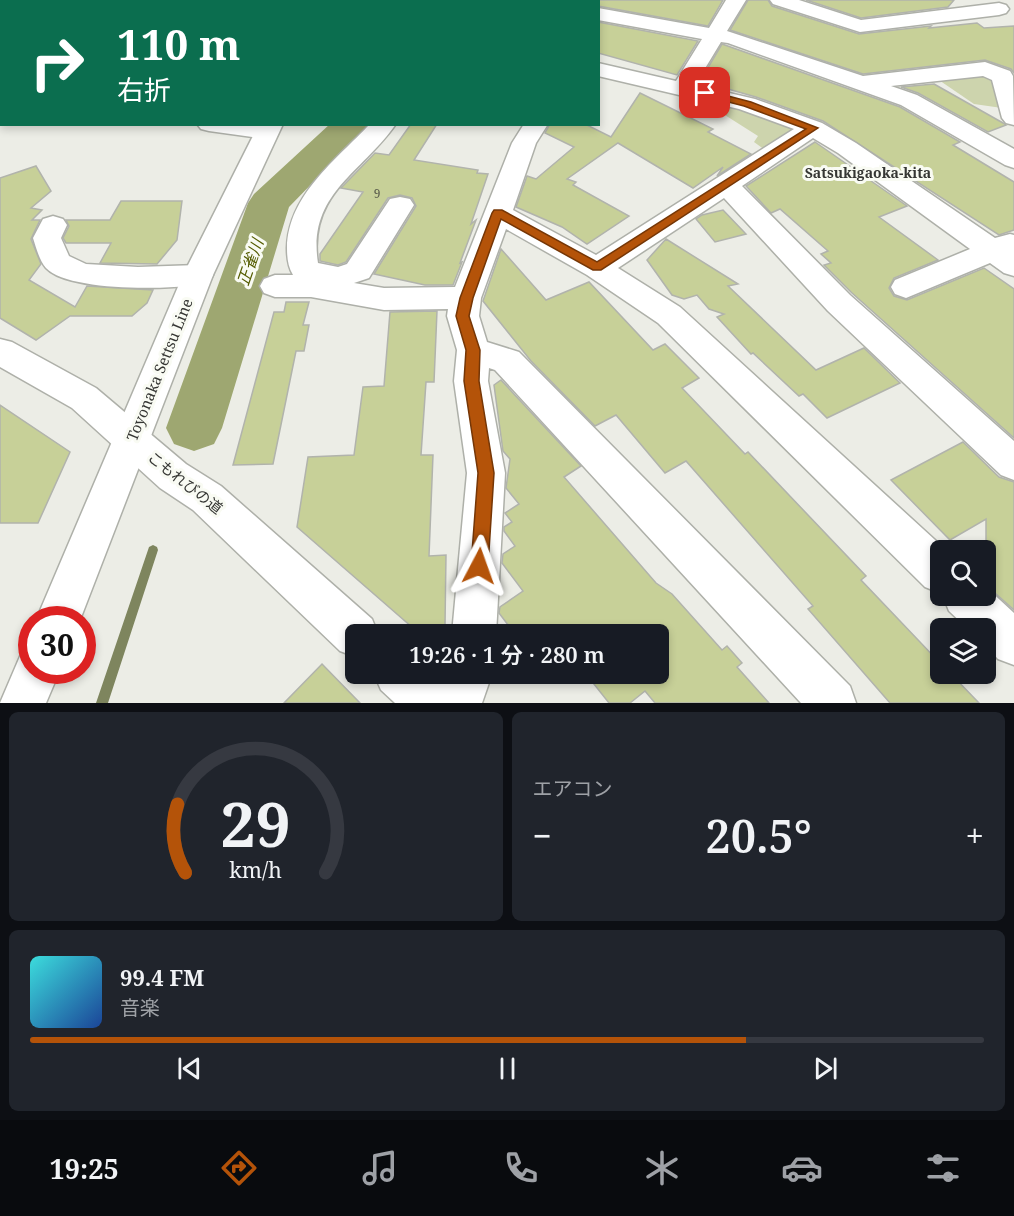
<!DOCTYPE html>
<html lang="ja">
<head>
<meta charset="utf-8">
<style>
	body { margin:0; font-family:"Noto Serif","Noto Sans JP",serif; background:#20242c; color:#f1f3f6; height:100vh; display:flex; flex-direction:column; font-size:22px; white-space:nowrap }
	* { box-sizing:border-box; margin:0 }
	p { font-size:20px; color:#9ea1a6 }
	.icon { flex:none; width:33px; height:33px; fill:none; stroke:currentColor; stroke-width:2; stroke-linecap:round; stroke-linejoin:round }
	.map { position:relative; height:703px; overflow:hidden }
	.side { display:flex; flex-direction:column; gap:9px; padding:9px; background:#0d0f14; flex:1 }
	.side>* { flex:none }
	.guide { position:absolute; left:0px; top:0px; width:600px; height:126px; box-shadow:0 3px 9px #0003; background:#0b6e4f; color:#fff; overflow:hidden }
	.controls { position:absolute; left:930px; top:540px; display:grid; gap:12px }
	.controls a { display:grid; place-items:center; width:66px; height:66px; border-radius:9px; background:#171b24; box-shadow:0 3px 9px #0003; font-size:30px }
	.speed { position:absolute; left:18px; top:606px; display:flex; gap:12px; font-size:30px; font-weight:700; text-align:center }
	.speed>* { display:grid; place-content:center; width:78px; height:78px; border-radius:50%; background:#171b24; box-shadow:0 3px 9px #0003; line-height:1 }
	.speed .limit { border:9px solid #d22; background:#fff; color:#111 }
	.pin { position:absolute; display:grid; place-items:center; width:51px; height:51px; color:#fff; margin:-26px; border-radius:12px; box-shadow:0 3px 9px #0006 }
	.me { position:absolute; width:66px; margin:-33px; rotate:4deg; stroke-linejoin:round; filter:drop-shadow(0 0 4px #0008) }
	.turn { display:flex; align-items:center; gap:21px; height:126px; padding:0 18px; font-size:27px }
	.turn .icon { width:78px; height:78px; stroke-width:2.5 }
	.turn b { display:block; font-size:42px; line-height:51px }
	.big { font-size:45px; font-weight:600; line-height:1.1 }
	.side .tile { flex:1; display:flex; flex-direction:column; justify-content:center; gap:9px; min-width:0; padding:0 21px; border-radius:9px; background:#20242c }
	.side .dial { align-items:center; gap:0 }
	.dial svg { height:156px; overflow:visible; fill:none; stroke:#363941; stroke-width:7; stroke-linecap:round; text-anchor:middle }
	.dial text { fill:#f1f3f6; stroke:none }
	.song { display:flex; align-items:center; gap:18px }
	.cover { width:72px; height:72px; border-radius:9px; background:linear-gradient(135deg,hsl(180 70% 55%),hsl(220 70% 35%)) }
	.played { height:6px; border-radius:3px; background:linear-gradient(90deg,#b45309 75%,#363941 75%) }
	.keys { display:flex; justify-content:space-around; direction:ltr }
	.heat { display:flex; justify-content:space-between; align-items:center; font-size:33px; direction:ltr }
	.side .tiles { flex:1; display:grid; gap:9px; grid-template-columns:1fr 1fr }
	.tile:last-child { grid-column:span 2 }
	.trip { position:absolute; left:345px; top:624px; width:324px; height:60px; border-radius:9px; background:#171b24; box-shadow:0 3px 9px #0003; font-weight:600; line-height:60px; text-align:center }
	.tab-bar { display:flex; height:96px; justify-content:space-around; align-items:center; background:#090b0e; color:#9ea1a6 }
	.tab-bar .icon { width:42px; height:42px }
	.tab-bar .on { color:#b45309 }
	.tab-bar b { font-size:27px; color:#f1f3f6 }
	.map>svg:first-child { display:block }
	.green { fill:#cdd4ad }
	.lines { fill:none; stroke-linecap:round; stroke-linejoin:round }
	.stream { fill:#7e855e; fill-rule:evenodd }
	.river { fill:#9ea771; fill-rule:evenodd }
	.building { fill:#c7d098; stroke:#b1b3ac; stroke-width:1.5 }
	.minor-casing { stroke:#aeb0a9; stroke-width:3 }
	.major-casing { stroke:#aeb0a9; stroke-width:3 }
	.minor { fill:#fff; fill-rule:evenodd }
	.major { fill:#fff; fill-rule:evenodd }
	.route { fill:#b45309; stroke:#753606; stroke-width:1.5 }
	.labels { text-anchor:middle; stroke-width:6; stroke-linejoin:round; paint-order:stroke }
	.number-label { font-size:12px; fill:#5a5c4c }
	.far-neighbourhood-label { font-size:14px; font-weight:bold; fill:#353633; stroke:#f9fbf3 }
	.street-label { font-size:15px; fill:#353633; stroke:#f9fbf3 }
	.water-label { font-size:16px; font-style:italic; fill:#545c00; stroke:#f9fbf3 }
</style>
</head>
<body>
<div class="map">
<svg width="1014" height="703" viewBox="0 0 1014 703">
	<rect width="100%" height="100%" fill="#ecede6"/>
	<g class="green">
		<polygon points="982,71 994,76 1002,108 974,104 933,76"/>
		<polygon points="698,98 756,112 791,126 793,132 765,150 754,142 758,136"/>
	</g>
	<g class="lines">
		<polygon class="stream" points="153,545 157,547 158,550 108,703 96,703 148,550 149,547"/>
		<g class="river">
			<polygon points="460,0 490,0 459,2"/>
			<polygon points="330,124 370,124 289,207 222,428 214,444 194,451 174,444 166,428 248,203 254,194"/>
		</g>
	</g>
	<g class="building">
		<polygon points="598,0 723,0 708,26 598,6"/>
		<polygon points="748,0 768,0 772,6 859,34 931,26 929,28 977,23 984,28 1014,26 1014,73 1011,69 985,60 863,74 730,30"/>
		<polygon points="806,0 954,0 948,7 861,18"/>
		<polygon points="598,22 698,41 677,75 598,53"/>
		<polygon points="722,44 900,107 960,142 953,145 1014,182 1014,230 999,235 823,121 756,97 700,81"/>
		<polygon points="934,84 1003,123 1006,125 988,132 918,93 901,87"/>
		<polygon points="640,93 713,129 708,132 751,154 717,176 723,167 693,188 618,143 567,179 576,182 573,185 629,216 587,244 562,227 516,207 527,176 536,179 574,147 545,133 550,124 585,124 611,137"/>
		<polygon points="411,124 437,124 414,160 478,170 477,173 488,174 471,224 476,220 460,263 462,262 453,285 425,285 374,274 416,206 412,198 400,195 388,198 346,262 338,265 320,261 320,254 363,192 341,188 375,153 389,155"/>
		<polygon points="815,142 907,206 879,217 938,260 894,278 889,288 894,296 907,300 984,268 1014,289 1014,438 852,293 824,265 831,263 821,254 828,251 780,209 771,213 746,186"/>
		<polygon points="36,166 51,191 31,208 42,210 32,220 40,220 31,239 41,264 29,280 75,307 87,286 153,290 147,303 132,316 70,316 36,340 0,318 0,178"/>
		<polygon points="121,201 182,201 177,240 157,264 100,263 111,243 66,243 63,238 69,226 66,220 110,220"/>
		<polygon points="723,210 746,234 715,242 696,219 702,215"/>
		<polygon points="666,239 738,284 728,286 816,370 864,348 900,383 827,418 803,394 799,396 753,353 751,354 717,317 724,314 709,309 697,295 684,299 672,295 647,260"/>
		<polygon points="501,249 546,300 589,282 653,350 665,344 699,378 682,388 745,454 748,452 866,576 861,580 940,663 940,674 951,674 979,703 890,703 808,609 813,606 686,461 665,473 616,415 595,426 531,361 483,301"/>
		<polygon points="286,302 309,302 303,325 309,325 304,351 296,351 273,464 233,465 274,312 284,312"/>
		<polygon points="437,311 434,382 426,382 421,455 433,455 429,556 446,555 445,626 413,628 297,527 308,457 354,455 363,387 384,386 390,312"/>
		<polygon points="501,380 581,466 564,477 656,583 672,594 722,650 727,646 742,663 737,667 769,703 655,703 645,691 630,703 609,703 586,674 658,674 658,634 515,634 499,613 500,607 523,591 502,563 503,554 515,546 504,531 504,527 512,522 505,513 519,504 506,488 510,459 503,451 494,385"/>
		<polygon points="0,405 70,452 38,523 0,523"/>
		<polygon points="963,442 999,477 1014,482 1014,610 986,585 986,519 950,540 891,480"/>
		<polygon points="322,664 360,703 284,703"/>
	</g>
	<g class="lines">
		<defs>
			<g id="minor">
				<polygon points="218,0 240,0 217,2"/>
				<polygon points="550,0 570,0 549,2"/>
				<path d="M726,0H746L727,31L863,76L985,62L1010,71L1013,76L1014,125L1006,123L1002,118L992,80L983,76L891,86L917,95L1014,149V168L1005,165L901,105L728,43L721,42L695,85L755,99L822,123L856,143L995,238L1010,234L1014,235V276L1004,273L990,263L906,298L895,294L891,287L895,280L970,249L838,153L813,138L742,186L850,295L1014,441V480L1001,475L828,311L724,198L618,268L680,307L946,550H940V593L925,587L658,323L587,275L506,229L481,298L479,316L487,342L519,352L850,686L856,703H801L495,370L489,368L488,381L505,473L496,634H452L467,473L454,381L457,350L447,316L448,309L384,310L311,297H275L264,293L260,286L264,279L275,275H293C288,267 287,258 287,248C288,195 336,160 370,124H396C362,173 307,194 318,263L338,267L347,264L390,199L400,197L410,199L414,205L369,278L354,283L384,288L455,287L512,143L524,124H548L536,143L513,210L596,255L794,129L739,109L598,76V63L676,81L702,39L598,20V8L709,28Z"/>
				<polygon points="770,0 799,0 861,20 999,3 1006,5 1009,9 1006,13 999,15 860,32 773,4"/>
				<polygon points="197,124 264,124 275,127 278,132 275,137 266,139 209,131 201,129"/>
				<path d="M53,216L63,219L67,225L61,238L69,256L86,264L138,267L198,265L209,268L213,275L209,282C178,291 68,292 46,268C39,260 36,247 33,238L43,219Z"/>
				<polygon points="0,339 12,342 96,388 186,464 221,486 372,619 378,634 356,634 356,657 340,651 193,510 160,488 72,408 0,367"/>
				<polygon points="986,587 1014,613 1014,665 998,659 986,646 986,628 967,628 949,611 943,596 986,596"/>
				<polygon points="374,674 431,674 443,684 446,674 492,674 482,703 395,703 381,690"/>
			</g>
			<g id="major">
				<polygon points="345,0 365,0 344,2"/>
				<polygon points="259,124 283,124 213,275 80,620 36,620 183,275"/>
				<polygon points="32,649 32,670 60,670 46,703 0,703 21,654"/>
			</g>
		</defs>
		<use href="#minor" class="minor-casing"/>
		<use href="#major" class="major-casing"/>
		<use href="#minor" class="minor"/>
		<use href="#major" class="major"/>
	</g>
	<polygon class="route" points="705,90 751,102 818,128 601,270 593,270 501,219 473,298 469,316 480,350 479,381 494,473 488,566 485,571 479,574 473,571 471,566 478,473 464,381 466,350 456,316 460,298 492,213 494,210 502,210 597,262 806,129 744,106 701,95 701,91"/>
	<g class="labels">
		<g class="number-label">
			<text x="377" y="198">9</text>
		</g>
		<g class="far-neighbourhood-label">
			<text x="868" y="178">Satsukigaoka-kita</text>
		</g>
		<g class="street-label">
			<text transform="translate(160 370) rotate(-68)" y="5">Toyonaka Settsu Line</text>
			<text transform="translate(185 483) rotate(38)" y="5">こもれびの道</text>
		</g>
		<g class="water-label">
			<text transform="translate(250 262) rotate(-71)" y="6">正雀川</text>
		</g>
	</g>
</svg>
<div class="controls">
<a><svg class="icon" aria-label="search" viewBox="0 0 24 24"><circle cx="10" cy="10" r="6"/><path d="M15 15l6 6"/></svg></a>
<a><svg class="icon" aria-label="layers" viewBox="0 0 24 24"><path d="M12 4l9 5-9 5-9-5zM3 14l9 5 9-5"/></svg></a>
</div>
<div class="speed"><div class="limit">30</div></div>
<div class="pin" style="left:705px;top:93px;background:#d93025"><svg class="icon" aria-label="arrive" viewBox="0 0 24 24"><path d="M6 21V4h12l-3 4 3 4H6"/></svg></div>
<svg class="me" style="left:479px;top:566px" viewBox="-20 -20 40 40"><path d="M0-17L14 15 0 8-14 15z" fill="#b45309" stroke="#fff" stroke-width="4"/></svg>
<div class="trip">19:26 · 1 分 · 280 m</div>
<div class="guide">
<div class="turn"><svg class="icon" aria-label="right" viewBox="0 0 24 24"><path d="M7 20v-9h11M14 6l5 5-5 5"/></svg><div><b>110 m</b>右折</div></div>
</div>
</div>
<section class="side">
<div class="tiles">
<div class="tile dial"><svg viewBox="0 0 100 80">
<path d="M14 69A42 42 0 1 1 86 69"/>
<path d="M14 69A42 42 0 0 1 10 34" stroke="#b45309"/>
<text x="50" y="56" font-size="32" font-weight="700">29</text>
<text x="50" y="72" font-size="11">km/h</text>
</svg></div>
<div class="tile"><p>エアコン</p>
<div class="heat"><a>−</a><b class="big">20.5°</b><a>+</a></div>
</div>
<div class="tile">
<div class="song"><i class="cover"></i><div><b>99.4 FM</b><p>音楽</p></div></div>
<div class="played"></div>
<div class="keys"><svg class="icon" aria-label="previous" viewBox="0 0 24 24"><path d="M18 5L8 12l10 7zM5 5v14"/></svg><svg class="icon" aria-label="pause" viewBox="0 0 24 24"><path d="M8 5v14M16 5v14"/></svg><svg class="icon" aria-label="next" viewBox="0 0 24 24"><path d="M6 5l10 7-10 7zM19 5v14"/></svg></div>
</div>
</div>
</section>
<nav class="tab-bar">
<b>19:25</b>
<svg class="icon on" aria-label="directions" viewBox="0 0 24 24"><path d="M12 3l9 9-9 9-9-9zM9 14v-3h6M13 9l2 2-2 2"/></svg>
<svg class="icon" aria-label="music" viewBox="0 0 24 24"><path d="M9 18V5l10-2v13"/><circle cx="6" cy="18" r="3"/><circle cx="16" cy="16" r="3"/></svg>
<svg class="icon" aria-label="phone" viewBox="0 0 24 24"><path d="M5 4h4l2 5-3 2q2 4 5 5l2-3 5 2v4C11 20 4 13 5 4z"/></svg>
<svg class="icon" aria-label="climate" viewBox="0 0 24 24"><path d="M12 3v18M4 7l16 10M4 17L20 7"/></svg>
<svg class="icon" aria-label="car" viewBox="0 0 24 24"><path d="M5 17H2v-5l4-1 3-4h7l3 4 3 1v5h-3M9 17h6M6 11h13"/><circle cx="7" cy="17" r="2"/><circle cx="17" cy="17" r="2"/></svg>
<svg class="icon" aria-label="filters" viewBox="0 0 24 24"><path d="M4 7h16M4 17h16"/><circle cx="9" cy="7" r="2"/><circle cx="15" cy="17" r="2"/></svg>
</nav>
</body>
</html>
